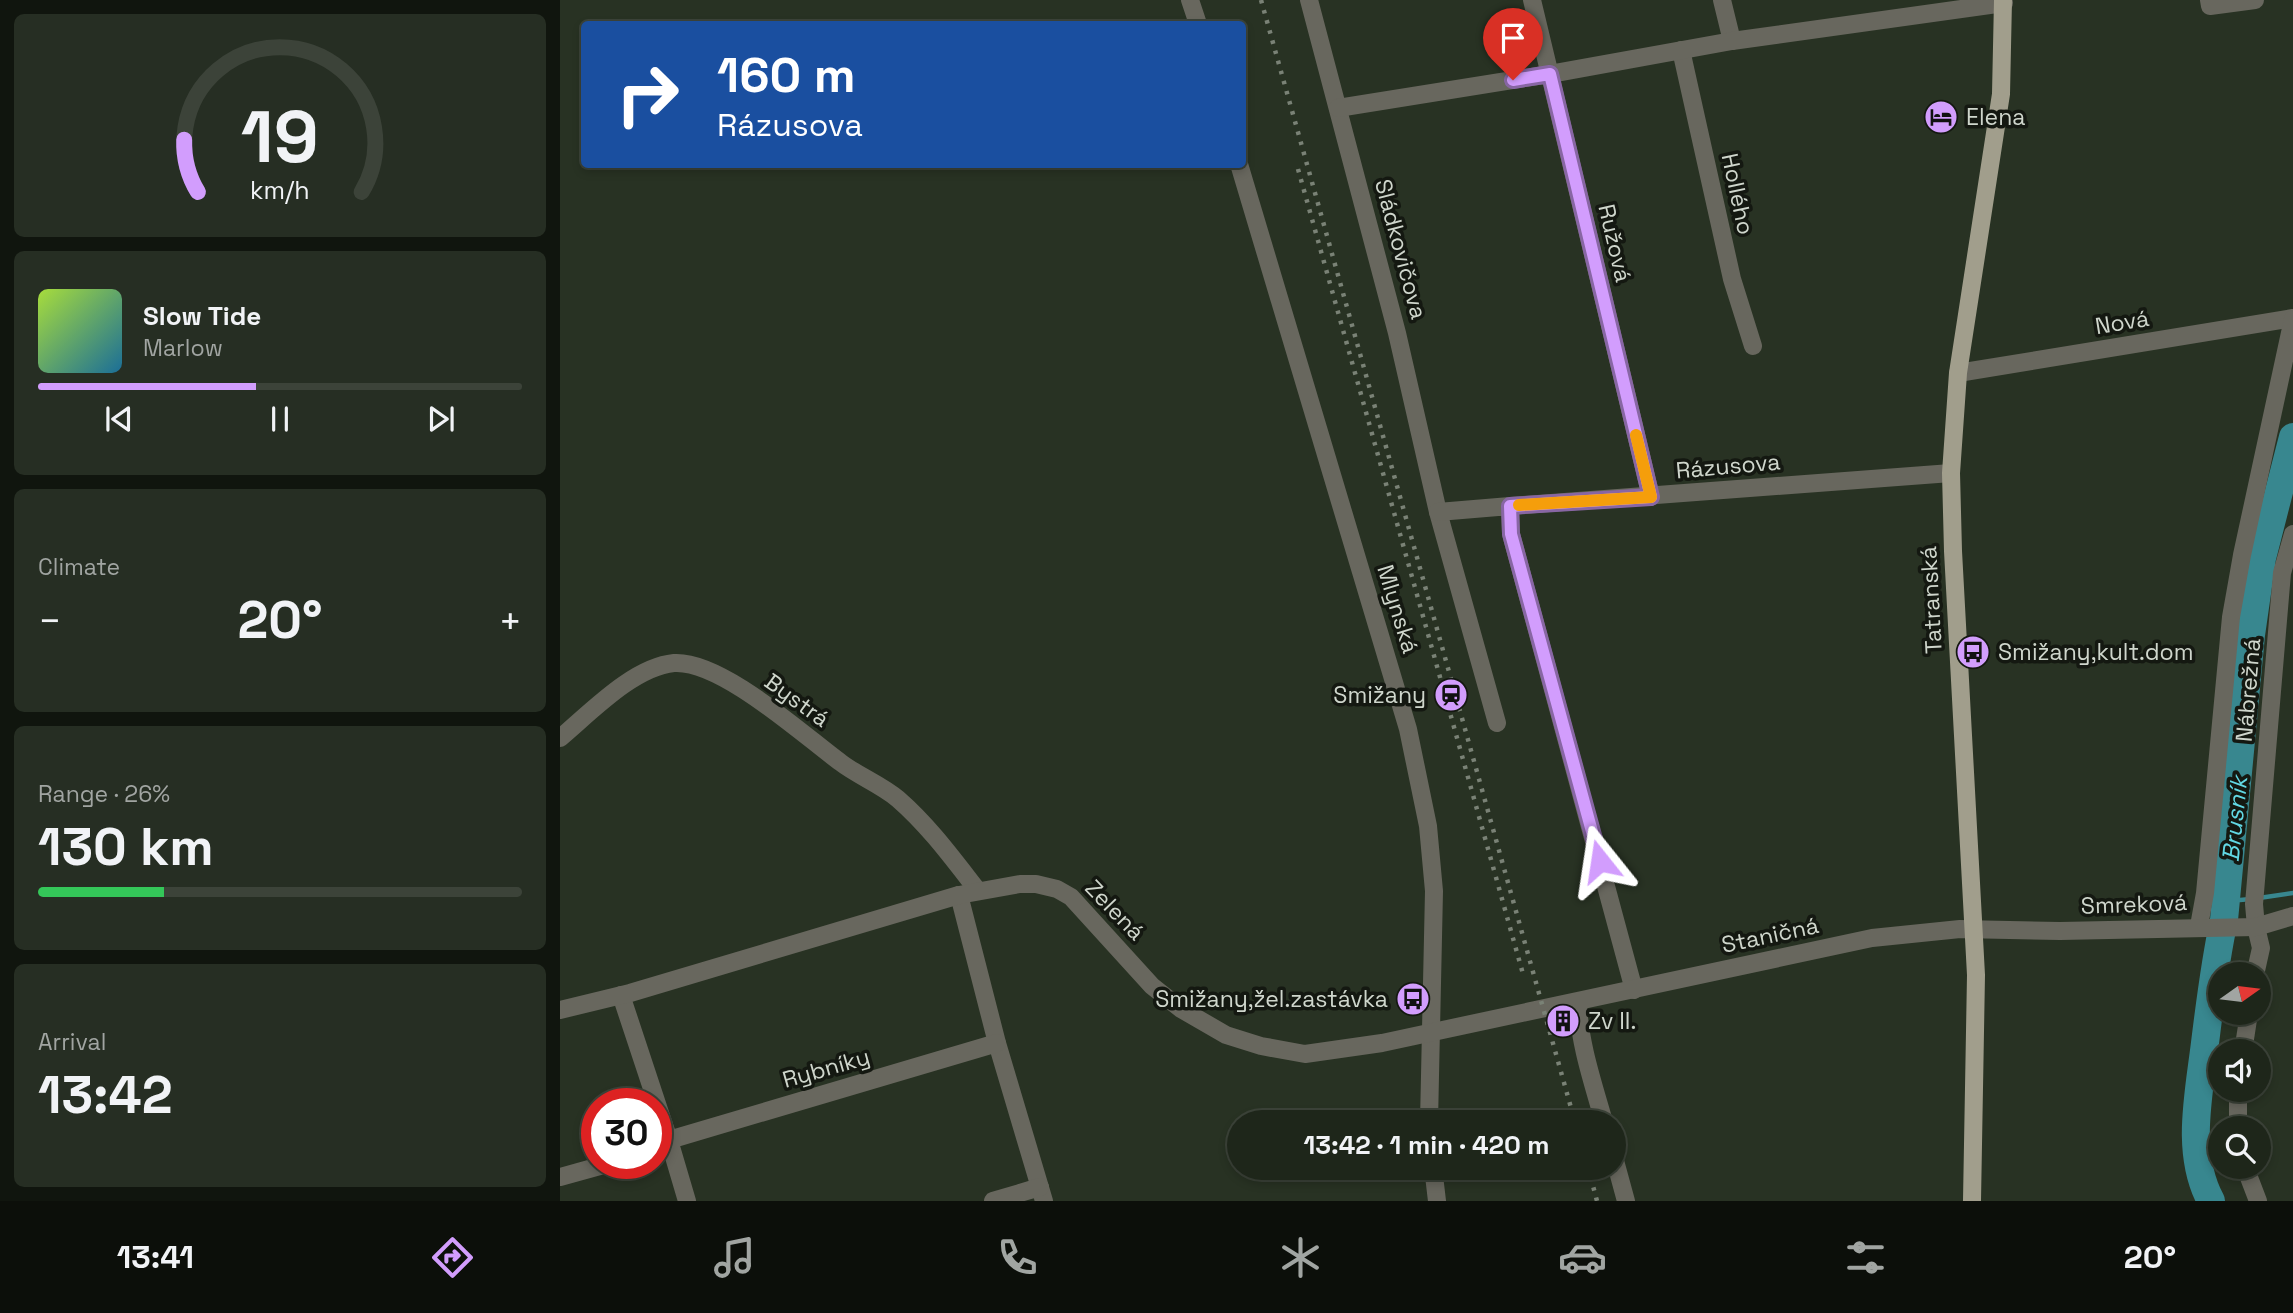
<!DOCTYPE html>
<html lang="en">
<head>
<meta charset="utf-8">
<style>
	body { margin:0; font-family:"Space Grotesk",sans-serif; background:#262e23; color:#f1f3f6; height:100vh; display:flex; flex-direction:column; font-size:26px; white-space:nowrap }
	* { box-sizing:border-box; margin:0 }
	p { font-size:23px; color:#a1a5a2 }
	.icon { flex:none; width:38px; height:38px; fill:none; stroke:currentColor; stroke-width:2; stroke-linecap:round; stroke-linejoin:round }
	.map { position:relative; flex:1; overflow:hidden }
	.details { display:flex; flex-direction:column; gap:14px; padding:14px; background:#10150e; width:560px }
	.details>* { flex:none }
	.top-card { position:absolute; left:21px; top:21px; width:665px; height:147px; border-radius:7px; box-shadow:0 4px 10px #0003,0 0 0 2px #3c4339; background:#1a4fa0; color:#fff; overflow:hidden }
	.needle { width:46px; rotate:76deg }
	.tools { position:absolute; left:1648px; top:962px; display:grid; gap:14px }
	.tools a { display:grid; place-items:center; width:63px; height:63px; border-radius:50%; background:#1e261a; box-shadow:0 4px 10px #0003,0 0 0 2px #3c4339; font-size:35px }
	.speed { position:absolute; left:21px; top:1088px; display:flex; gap:14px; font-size:35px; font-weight:700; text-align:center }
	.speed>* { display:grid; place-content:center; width:91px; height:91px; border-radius:50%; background:#1e261a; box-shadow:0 4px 10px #0003,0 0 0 2px #3c4339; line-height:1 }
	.speed .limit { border:10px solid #d22; background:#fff; color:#111 }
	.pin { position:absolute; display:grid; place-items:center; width:60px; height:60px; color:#fff; margin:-72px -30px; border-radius:50% 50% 50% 0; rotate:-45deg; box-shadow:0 0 7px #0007 }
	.pin .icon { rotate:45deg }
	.me { position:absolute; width:77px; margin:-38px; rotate:345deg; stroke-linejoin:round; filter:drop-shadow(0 0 5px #0008) }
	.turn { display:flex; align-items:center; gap:24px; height:147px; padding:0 21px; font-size:32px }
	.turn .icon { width:91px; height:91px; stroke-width:2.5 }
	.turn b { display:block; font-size:49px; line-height:60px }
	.big { font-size:52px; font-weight:700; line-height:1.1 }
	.details .widget { flex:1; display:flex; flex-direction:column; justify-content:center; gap:10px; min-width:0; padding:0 24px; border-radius:10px; background:#262e23 }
	.details .dial { align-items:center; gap:0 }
	.dial svg { height:182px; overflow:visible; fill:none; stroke:#3c4339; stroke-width:7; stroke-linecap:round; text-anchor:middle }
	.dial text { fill:#f1f3f6; stroke:none }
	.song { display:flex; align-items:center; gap:21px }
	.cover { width:84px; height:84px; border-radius:10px; background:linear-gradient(135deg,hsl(80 70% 55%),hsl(200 70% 35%)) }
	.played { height:7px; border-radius:4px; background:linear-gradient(90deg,#d29dfd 45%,#3c4339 45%) }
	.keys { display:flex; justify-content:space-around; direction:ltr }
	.heat { display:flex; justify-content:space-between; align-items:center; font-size:38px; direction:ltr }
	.charge { height:10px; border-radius:5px; background:linear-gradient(90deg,#34c759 26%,#3c4339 0) }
	.trip { position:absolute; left:667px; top:1110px; width:399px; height:70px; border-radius:35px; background:#1e261a; box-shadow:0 4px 10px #0003,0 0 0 2px #3c4339; font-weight:700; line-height:70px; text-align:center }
	.tabs { display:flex; height:112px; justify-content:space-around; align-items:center; background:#0c0f0a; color:#a1a5a2 }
	.tabs .icon { width:49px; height:49px }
	.tabs .on { color:#d29dfd }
	.tabs b { font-size:32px; color:#f1f3f6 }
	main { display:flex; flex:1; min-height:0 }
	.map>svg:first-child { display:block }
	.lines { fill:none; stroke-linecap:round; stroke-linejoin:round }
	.stream { stroke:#38878f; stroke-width:4.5 }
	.river { stroke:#38878f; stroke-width:28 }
	.minor { stroke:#68675e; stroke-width:18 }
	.major { stroke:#a19e8c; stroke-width:18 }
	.rail { stroke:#7a8276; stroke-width:4.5; stroke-dasharray:3.5 7; stroke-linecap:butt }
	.route-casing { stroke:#8866a4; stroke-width:18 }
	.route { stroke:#d29dfd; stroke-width:12 }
	.slow { stroke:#f59e0b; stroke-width:12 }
	.labels { text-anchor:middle; stroke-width:7; stroke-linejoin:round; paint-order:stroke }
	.poi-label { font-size:23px; fill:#cfd6cc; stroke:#141811; text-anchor:start }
	.street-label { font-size:23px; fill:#cfd6cc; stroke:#141811 }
	.water-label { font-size:24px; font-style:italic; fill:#62d8e4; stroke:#141811 }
</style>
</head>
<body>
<main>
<section class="details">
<div class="widget dial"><svg viewBox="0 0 100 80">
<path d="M14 69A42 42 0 1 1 86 69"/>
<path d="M14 69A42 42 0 0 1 8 46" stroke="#d29dfd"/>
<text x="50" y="56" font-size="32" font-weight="700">19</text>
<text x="50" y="72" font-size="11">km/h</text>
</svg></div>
<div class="widget">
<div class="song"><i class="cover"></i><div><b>Slow Tide</b><p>Marlow</p></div></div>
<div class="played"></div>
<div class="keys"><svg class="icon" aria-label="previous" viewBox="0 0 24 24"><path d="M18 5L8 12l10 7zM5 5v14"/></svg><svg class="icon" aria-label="pause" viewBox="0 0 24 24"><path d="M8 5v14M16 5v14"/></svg><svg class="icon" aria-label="next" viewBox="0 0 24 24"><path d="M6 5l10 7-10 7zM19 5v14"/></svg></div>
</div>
<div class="widget"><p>Climate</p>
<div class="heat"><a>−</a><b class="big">20°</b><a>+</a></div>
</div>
<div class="widget"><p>Range · 26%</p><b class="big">130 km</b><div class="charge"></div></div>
<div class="widget"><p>Arrival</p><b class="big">13:42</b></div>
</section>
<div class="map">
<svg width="1733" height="1201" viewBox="0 0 1733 1201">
	<rect width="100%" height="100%" fill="#283223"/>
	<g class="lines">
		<g class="stream">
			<polyline points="1666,894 1680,900 1691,899"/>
			<polyline points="1699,898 1733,893"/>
		</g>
		<path class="river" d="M1651,1201C1625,1153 1639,1094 1645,1043C1650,1002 1655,961 1664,920L1691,635L1702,558L1733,437"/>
		<g class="minor">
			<polyline points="630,0 638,24"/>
			<polyline points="749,0 837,333 878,512 937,723"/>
			<polyline points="972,0 1091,497"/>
			<polyline points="1162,0 1172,41"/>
			<polyline points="1649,0 1650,6 1695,0"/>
			<polyline points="1121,50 1172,279 1193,346"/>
			<polyline points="778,108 990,74 1172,41 1444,3"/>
			<polyline points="679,164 848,729 868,826 874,891 869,1122"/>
			<polyline points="1398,373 1733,318"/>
			<polyline points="950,506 1391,473"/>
			<polyline points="878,512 950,506 951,534 1074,990"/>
			<path d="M0,738C30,713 73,667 114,663C161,660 242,734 280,762C298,776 320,784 338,799C369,826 393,859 418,891"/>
			<polyline points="399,895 437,1043 484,1201"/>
			<polyline points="1639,926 1645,893 1671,617 1682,555 1733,319"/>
			<polyline points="1695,975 1701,948 1696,927 1694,904 1722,573 1733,534"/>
			<polyline points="61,995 109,1140 127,1201"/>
			<path d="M1018,1002C1019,1043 1033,1083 1044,1122"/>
			<polyline points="0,1010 70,993 399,895 460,884 476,884 497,889 511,897 592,986 621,1009 666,1035 701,1046 745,1054 822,1043 1312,938 1400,929 1500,931 1696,927 1733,916"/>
			<polyline points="1683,1052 1689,1013"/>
			<polyline points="1678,1090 1678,1129"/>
			<polyline points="96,1150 109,1140 437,1043"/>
			<polyline points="1054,1157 1066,1201"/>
			<polyline points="873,1167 877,1201"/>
			<polyline points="1685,1167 1698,1201"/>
			<polyline points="0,1177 47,1164"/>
			<polyline points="433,1201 480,1187"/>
		</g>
		<polyline class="major" points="1412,1201 1416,975 1393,551 1391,473 1398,373 1441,94 1443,0"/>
		<g class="rail">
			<polyline points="701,0 1015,1122"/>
			<polyline points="738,169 963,974"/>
			<polyline points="1028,1167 1037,1201"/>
		</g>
	</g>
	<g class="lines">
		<defs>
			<polyline id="route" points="953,80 990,74 1091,497 950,506 951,534 1040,861"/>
		</defs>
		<use href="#route" class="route-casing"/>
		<use href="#route" class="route"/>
		<polyline class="slow" points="959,505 1091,497 1076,435"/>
	</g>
	<defs>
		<symbol id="hotel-disc" viewBox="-11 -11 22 22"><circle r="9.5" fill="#d29dfd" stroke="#141811"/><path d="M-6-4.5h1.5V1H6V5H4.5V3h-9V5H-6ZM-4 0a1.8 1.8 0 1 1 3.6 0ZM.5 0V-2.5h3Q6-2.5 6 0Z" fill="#111"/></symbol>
		<symbol id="bus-disc" viewBox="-11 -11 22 22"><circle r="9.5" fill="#d29dfd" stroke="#141811"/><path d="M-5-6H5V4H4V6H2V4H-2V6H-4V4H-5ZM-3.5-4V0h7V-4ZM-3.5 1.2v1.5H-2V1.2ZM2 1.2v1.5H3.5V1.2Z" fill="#111"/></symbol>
		<symbol id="station-disc" viewBox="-11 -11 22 22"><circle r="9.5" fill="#d29dfd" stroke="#141811"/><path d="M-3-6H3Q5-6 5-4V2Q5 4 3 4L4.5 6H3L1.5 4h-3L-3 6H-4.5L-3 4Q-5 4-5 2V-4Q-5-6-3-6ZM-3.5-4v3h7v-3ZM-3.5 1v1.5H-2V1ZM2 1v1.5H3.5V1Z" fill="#111"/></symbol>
		<symbol id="building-disc" viewBox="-11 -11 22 22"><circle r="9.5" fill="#d29dfd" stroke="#141811"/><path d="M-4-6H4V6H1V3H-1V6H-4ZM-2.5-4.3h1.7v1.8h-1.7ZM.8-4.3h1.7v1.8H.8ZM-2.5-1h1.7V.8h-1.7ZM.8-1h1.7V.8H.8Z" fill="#111"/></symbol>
	</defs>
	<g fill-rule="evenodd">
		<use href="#hotel-disc" x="1362" y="98" width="38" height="38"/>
		<use href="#bus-disc" x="1394" y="633" width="38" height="38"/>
		<use href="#station-disc" x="872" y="676" width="38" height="38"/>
		<use href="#bus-disc" x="834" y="980" width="38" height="38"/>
		<use href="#building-disc" x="984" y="1002" width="38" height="38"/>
	</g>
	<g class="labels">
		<g class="poi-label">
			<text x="1406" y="125">Elena</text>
			<text x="1438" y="660">Smižany,kult.dom</text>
			<text x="866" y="703" text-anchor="end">Smižany</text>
			<text x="828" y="1007" text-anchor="end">Smižany,žel.zastávka</text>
			<text x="1028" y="1029">Zv II.</text>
		</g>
		<g class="street-label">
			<text transform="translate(1178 194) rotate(78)" y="8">Hollého</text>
			<text transform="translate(1055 243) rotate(77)" y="8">Ružová</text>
			<text transform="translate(841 249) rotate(75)" y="8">Sládkovičova</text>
			<text transform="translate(1562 322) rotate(-9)" y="8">Nová</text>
			<text transform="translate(1168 466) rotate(-5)" y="8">Rázusova</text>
			<text transform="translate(1371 600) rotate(-93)" y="8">Tatranská</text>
			<text transform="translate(838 609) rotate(73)" y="8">Mlynská</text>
			<text transform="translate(1688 690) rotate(-85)" y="8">Nábrežná</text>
			<text transform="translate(237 700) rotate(36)" y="8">Bystrá</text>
			<text transform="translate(1574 904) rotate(-2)" y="8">Smreková</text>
			<text transform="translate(555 910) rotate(46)" y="8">Zelená</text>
			<text transform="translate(1210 935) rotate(-12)" y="8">Staničná</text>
			<text transform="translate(266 1068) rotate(-16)" y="8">Rybníky</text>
		</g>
		<g class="water-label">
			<text transform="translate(1675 819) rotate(-84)" y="8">Brusník</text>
		</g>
	</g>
</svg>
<div class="tools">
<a><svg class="needle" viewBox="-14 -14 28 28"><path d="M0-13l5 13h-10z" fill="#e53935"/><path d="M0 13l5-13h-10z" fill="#a1a5a2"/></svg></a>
<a><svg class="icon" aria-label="sound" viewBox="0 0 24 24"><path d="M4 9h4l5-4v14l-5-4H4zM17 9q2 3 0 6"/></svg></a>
<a><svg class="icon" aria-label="search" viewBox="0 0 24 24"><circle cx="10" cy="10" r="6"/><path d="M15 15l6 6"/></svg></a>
</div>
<div class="speed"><div class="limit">30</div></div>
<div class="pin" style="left:953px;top:80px;background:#d93025"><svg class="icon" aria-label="arrive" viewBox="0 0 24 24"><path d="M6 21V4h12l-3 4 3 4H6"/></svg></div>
<svg class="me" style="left:1040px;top:861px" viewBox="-20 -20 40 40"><path d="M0-17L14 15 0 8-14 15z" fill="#d29dfd" stroke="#fff" stroke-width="4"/></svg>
<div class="trip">13:42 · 1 min · 420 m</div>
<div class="top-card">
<div class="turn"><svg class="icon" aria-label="right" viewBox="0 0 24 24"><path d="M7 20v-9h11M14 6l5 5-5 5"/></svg><div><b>160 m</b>Rázusova</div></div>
</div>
</div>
</main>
<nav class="tabs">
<b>13:41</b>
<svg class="icon on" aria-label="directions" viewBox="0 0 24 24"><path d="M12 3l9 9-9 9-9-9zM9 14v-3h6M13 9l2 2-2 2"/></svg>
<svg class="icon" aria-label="music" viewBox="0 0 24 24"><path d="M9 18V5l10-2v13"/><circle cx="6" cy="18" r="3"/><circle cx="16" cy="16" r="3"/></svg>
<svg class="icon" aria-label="phone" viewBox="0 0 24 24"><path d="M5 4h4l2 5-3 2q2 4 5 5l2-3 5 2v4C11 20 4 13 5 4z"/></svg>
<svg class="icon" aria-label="climate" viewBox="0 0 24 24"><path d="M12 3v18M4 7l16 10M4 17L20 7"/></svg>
<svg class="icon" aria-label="car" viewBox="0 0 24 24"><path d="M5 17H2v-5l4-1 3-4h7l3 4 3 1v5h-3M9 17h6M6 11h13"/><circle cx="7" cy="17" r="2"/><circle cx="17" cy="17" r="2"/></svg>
<svg class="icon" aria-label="filters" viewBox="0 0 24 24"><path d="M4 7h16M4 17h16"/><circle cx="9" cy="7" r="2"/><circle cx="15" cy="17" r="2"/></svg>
<b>20°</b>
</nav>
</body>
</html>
